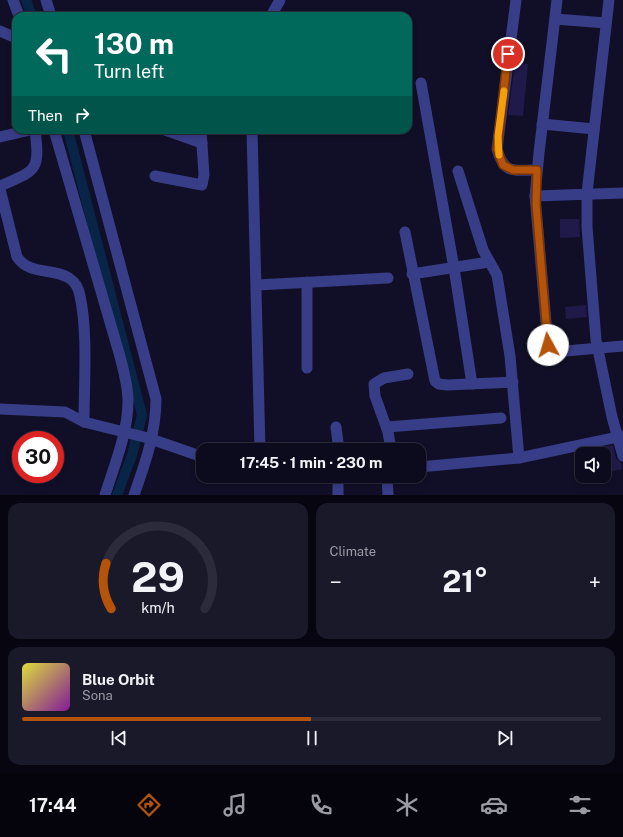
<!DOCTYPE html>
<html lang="en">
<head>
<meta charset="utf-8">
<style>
	body { margin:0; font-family:"Public Sans",sans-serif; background:#1a192a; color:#f1f3f6; height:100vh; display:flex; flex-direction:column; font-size:15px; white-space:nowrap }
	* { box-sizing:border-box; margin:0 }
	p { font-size:13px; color:#9a9ba4 }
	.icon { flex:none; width:22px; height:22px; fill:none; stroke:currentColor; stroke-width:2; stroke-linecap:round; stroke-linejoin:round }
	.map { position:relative; height:495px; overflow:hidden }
	.drawer { display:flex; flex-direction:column; gap:8px; padding:8px; background:#070610; flex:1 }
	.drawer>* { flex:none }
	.top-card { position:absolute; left:12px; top:12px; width:400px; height:122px; border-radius:12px; box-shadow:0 2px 6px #0003,0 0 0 1px #2c2b3b; background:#00695c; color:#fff; overflow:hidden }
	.fabs { position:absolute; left:575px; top:447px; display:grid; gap:8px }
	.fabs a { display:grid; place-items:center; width:36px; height:36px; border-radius:8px; background:#0c0b1d; box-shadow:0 2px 6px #0003,0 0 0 1px #2c2b3b; font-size:20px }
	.speed { position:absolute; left:12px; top:431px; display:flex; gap:8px; font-size:20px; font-weight:700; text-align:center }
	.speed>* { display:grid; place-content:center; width:52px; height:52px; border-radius:50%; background:#0c0b1d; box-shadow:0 2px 6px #0003,0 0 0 1px #2c2b3b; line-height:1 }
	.speed .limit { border:6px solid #d22; background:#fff; color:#111 }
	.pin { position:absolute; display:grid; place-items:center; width:34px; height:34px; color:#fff; margin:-17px; border:2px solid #fff; border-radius:50%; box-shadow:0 1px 4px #0007 }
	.me { position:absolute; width:44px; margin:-22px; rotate:354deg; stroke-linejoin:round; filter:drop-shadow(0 0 3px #0008) }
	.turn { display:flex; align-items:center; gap:14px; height:84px; padding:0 16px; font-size:18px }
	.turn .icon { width:52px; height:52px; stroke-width:2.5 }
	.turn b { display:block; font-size:28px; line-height:34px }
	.then { display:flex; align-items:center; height:38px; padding:0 16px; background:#0003; gap:8px; font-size:15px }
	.big { font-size:30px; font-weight:700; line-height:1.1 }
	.drawer .tile { flex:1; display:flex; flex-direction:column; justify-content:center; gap:6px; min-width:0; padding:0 14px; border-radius:12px; background:#1a192a }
	.drawer .dial { align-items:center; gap:0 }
	.dial svg { height:104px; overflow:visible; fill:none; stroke:#2c2b3b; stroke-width:7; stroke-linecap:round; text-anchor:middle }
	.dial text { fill:#f1f3f6; stroke:none }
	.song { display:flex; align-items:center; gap:12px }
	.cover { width:48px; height:48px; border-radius:6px; background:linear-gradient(135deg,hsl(60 70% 55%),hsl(290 70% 35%)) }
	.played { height:4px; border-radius:2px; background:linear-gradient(90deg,#b45309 50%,#2c2b3b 50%) }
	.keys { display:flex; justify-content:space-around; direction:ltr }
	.heat { display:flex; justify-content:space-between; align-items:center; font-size:22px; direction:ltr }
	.drawer .tiles { flex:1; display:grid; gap:8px; grid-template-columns:1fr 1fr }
	.tile:last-child { grid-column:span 2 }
	.trip { position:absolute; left:196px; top:443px; width:230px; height:40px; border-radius:12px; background:#0c0b1d; box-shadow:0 2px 6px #0003,0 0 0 1px #2c2b3b; font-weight:700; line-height:40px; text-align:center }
	.dock { display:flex; height:64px; justify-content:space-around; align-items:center; background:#05040c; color:#9a9ba4 }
	.dock .icon { width:28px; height:28px }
	.dock .selected { color:#b45309 }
	.dock b { font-size:18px; color:#f1f3f6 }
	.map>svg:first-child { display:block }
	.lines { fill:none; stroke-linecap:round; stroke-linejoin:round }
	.canal { stroke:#082547; stroke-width:10 }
	.building { fill:#1f1a49 }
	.minor { stroke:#383d88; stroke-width:11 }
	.route-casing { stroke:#753606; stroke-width:10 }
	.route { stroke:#b45309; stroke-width:7 }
	.slow { stroke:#f59e0b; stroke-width:7 }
</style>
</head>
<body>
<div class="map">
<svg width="623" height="495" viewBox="0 0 623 495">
	<rect width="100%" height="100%" fill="#100f27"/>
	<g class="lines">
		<g class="canal">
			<polyline points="26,0 32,16"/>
			<polyline points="68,130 142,415 132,455 117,495"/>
		</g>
	</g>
	<g class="building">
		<polygon points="515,63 528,64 523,116 508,115"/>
		<polygon points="560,219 579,219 580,237 560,238"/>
		<polygon points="586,305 587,317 566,319 565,307"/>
		<polygon points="613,445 616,458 621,463 622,469 609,472 603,447"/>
	</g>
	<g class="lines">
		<g class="minor">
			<polyline points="13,0 19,16"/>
			<polyline points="46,0 51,16"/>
			<path d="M516,0L497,149C504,175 514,170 537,170"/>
			<polyline points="557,0 539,153 535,196 548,345 554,352 623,346"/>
			<polyline points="609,0 587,193 587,227 596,340 612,417 623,456"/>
			<polyline points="271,16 280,0"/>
			<polyline points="555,19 606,23"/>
			<polyline points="0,31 16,38"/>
			<polyline points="421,83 454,268 472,384"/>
			<polyline points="542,124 594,129"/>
			<path d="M54,130L119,353C123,368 128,385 128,401C128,433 114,466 105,495"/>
			<path d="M84,130L156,399C156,433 145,464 134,495"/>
			<polyline points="165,130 202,143"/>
			<polyline points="252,130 260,450"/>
			<polyline points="0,137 30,130"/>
			<polyline points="458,171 483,250 497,275 510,356 519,458"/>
			<polyline points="155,176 202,185 204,175 201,130"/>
			<path d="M0,186C37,170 40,171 35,130"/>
			<path d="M0,189L17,257C30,276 52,267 69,278C75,282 79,289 80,296C88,332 84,384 84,422"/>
			<polyline points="535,196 623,193"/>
			<polyline points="405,232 435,381 439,384 447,385 513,382"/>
			<polyline points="412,274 489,262"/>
			<polyline points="307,282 307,368"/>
			<polyline points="257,285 388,278"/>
			<polyline points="0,409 65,412 84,422 148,438 203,457"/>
			<polyline points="336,427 339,450"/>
			<polyline points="387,427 501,418"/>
			<polyline points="391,450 388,432 375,396 374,384 384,378 408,374"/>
			<polyline points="419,467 519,458 623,436"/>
			<polyline points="297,476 338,478 354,476"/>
			<polyline points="387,476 388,495"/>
			<polyline points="338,478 338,495"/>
		</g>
	</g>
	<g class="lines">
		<defs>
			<polyline id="route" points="508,54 497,149 503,165 513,170 537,170 536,205 548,345"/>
		</defs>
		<use href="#route" class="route-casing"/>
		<use href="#route" class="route"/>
		<polyline class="slow" points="499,155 498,136 504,91"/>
	</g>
</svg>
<div class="fabs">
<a><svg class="icon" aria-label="sound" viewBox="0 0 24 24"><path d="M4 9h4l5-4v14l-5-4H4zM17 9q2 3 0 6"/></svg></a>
</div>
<div class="speed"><div class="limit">30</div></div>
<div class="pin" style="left:508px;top:54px;background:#d93025"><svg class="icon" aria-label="arrive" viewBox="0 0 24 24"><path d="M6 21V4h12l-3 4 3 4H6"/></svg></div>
<svg class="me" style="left:548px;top:345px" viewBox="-20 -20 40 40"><circle r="19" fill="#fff"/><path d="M0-13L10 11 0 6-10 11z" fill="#b45309"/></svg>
<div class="trip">17:45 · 1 min · 230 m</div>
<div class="top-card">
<div class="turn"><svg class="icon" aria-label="left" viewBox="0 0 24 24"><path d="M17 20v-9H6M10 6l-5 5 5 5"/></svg><div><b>130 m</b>Turn left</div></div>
<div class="then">Then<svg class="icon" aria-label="right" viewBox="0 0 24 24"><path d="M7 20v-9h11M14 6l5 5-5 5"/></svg></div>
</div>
</div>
<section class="drawer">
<div class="tiles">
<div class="tile dial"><svg viewBox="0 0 100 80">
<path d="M14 69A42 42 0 1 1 86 69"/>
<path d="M14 69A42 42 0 0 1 10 34" stroke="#b45309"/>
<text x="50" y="56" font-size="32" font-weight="700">29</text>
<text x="50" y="72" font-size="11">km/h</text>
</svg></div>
<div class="tile"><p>Climate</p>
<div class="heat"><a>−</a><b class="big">21°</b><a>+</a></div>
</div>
<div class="tile">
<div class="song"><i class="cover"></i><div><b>Blue Orbit</b><p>Sona</p></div></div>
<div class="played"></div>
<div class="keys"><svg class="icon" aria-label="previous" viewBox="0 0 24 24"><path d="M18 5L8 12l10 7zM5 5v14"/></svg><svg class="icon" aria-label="pause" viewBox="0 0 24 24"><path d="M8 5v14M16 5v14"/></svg><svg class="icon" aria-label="next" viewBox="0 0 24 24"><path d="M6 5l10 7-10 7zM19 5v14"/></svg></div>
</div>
</div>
</section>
<nav class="dock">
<b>17:44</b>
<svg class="icon selected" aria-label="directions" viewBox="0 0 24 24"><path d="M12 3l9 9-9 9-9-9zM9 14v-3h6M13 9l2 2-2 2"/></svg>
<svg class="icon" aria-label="music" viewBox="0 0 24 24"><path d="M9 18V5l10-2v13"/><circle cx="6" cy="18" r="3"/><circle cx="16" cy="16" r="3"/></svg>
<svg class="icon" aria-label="phone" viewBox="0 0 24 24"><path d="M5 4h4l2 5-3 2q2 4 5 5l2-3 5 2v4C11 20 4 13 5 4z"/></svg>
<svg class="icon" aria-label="climate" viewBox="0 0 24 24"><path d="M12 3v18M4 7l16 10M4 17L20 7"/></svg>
<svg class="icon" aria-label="car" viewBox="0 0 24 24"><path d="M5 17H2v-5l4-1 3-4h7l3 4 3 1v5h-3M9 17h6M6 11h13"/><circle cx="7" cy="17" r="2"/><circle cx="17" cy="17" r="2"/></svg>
<svg class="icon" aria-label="filters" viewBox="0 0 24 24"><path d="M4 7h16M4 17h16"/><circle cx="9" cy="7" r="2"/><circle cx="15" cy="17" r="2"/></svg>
</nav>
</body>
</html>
